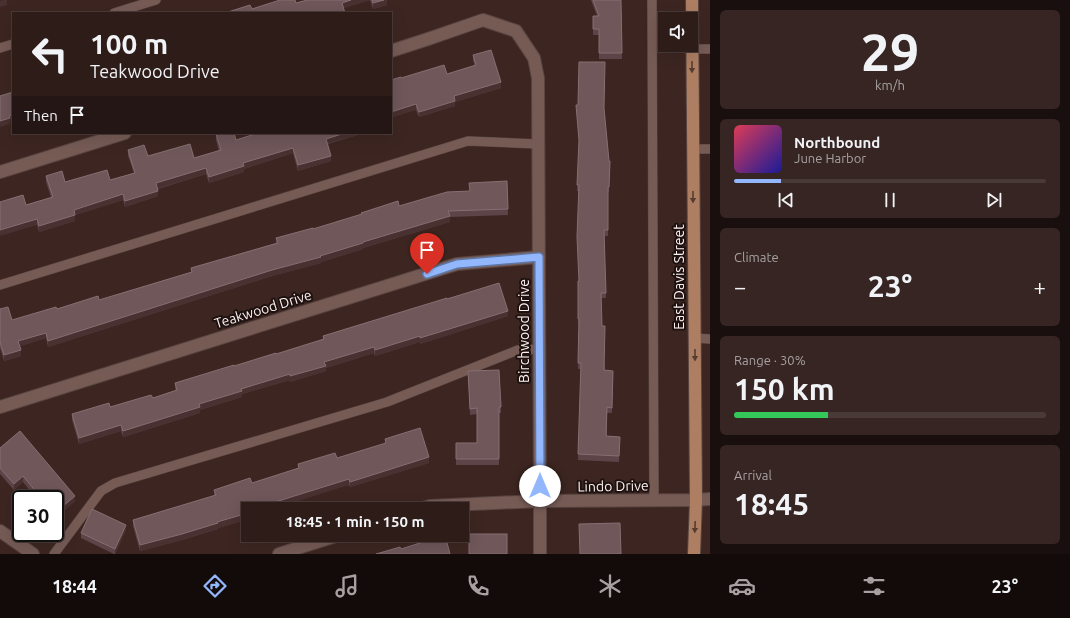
<!DOCTYPE html>
<html lang="en">
<head>
<meta charset="utf-8">
<style>
	body { margin:0; font-family:Ubuntu,sans-serif; background:#362522; color:#f1f3f6; height:100vh; display:flex; flex-direction:column; font-size:15px; white-space:nowrap }
	* { box-sizing:border-box; margin:0 }
	p { font-size:13px; color:#a7a1a2 }
	.icon { flex:none; width:22px; height:22px; fill:none; stroke:currentColor; stroke-width:2; stroke-linecap:round; stroke-linejoin:round }
	.map { position:relative; flex:1; overflow:hidden }
	.details { display:flex; flex-direction:column; gap:10px; padding:10px; background:#190f0e; width:360px }
	.details>* { flex:none }
	.hud { position:absolute; left:12px; top:12px; width:380px; height:122px; border-radius:0px; box-shadow:0 4px 16px #0002,0 0 0 1px #493a38; background:#2e1c19; color:#f1f3f6; overflow:hidden }
	.controls { position:absolute; left:658px; top:12px; display:grid; gap:8px }
	.controls a { display:grid; place-items:center; width:40px; height:40px; border-radius:0px; background:#2e1c19; box-shadow:0 4px 16px #0002,0 0 0 1px #493a38; font-size:20px }
	.speed { position:absolute; left:12px; top:490px; display:flex; gap:8px; font-size:20px; font-weight:700; text-align:center }
	.speed>* { display:grid; place-content:center; width:52px; height:52px; border-radius:50%; background:#2e1c19; box-shadow:0 4px 16px #0002,0 0 0 1px #493a38; line-height:1 }
	.speed .limit { border:2px solid #111; border-radius:6px; background:#fff; color:#111 }
	.pin { position:absolute; display:grid; place-items:center; width:34px; height:34px; color:#fff; margin:-41px -17px; border-radius:50% 50% 50% 0; rotate:-45deg; box-shadow:0 0 4px #0007 }
	.pin .icon { rotate:45deg }
	.me { position:absolute; width:44px; margin:-22px; rotate:0deg; stroke-linejoin:round; filter:drop-shadow(0 0 3px #0008) }
	.turn { display:flex; align-items:center; gap:14px; height:84px; padding:0 12px; font-size:18px }
	.turn .icon { width:52px; height:52px; stroke-width:2.5 }
	.turn b { display:block; font-size:28px; line-height:34px }
	.then { display:flex; align-items:center; height:38px; padding:0 12px; background:#0003; gap:8px; font-size:15px }
	.big { font-size:30px; font-weight:600; line-height:1.1 }
	.details .widget { flex:1; display:flex; flex-direction:column; justify-content:center; gap:6px; min-width:0; padding:0 14px; border-radius:6px; background:#362522 }
	.details .dial { align-items:center; gap:0 }
	.dial b { font-size:52px; line-height:1 }
	.song { display:flex; align-items:center; gap:12px }
	.cover { width:48px; height:48px; border-radius:6px; background:linear-gradient(135deg,hsl(350 70% 55%),hsl(240 70% 35%)) }
	.played { height:4px; border-radius:2px; background:linear-gradient(90deg,#93b7fd 15%,#493a38 15%) }
	.keys { display:flex; justify-content:space-around; direction:ltr }
	.heat { display:flex; justify-content:space-between; align-items:center; font-size:22px; direction:ltr }
	.charge { height:6px; border-radius:3px; background:linear-gradient(90deg,#34c759 30%,#493a38 0) }
	.trip { position:absolute; left:241px; top:502px; width:228px; height:40px; border-radius:0px; background:#2e1c19; box-shadow:0 4px 16px #0002,0 0 0 1px #493a38; font-weight:600; line-height:40px; text-align:center }
	.tab-bar { display:flex; height:64px; justify-content:space-around; align-items:center; background:#120b0a; color:#a7a1a2 }
	.tab-bar .icon { width:28px; height:28px }
	.tab-bar .current { color:#93b7fd }
	.tab-bar b { font-size:18px; color:#f1f3f6 }
	main { display:flex; flex:1; min-height:0 }
	.map>svg:first-child { display:block }
	.lines { fill:none; stroke-linecap:round; stroke-linejoin:round }
	.service-casing { stroke:#584441; stroke-width:10 }
	.minor-casing { stroke:#584441; stroke-width:14 }
	.primary-casing { stroke:#584441; stroke-width:14 }
	.service { stroke:#765b55; stroke-width:9 }
	.minor { stroke:#765b55; stroke-width:12 }
	.primary { stroke:#ad7e62; stroke-width:12 }
	.wall { fill:#5d4449 }
	.shaded-wall { fill:#493031 }
	.building { fill:#6f575a; stroke:#856f72 }
	.oneway { fill:#573d31 }
	.route-casing { stroke:#6077a4; stroke-width:10 }
	.route { stroke:#93b7fd; stroke-width:7 }
	.labels { text-anchor:middle; stroke-width:4; stroke-linejoin:round; paint-order:stroke }
	.street-label { font-size:14px; fill:#fff1ef; stroke:#1d1210 }
</style>
</head>
<body>
<main>
<div class="map">
<svg width="710" height="554" viewBox="0 0 710 554">
	<rect width="100%" height="100%" fill="#3d2621"/>
	<g class="lines">
		<defs>
			<g id="service">
				<polyline points="652,0 654,500"/>
				<polyline points="114,13 156,0"/>
				<polyline points="0,48 13,44"/>
				<polyline points="692,49 710,49"/>
				<polyline points="693,149 710,149"/>
				<polyline points="0,285 468,141 538,144"/>
				<polyline points="694,338 710,339"/>
				<polyline points="54,554 101,491 115,483 387,402 518,350 539,349"/>
			</g>
			<g id="minor">
				<polyline points="391,51 428,39 483,20 516,31 534,58 538,78 540,501 540,554"/>
				<polyline points="0,172 125,133"/>
				<polyline points="0,407 457,264 539,257"/>
				<polyline points="420,509 430,506 540,501 696,500 710,499"/>
				<polyline points="0,531 33,554"/>
				<polyline points="279,554 339,535"/>
			</g>
			<polyline id="primary" points="692,0 696,500 694,554"/>
		</defs>
		<use href="#service" class="service-casing"/>
		<use href="#minor" class="minor-casing"/>
		<use href="#primary" class="primary-casing"/>
		<use href="#service" class="service"/>
		<use href="#minor" class="minor"/>
		<use href="#primary" class="primary"/>
	</g>
	<g class="wall">
		<polygon points="307,0 387,0 387,5 373,9 370,0 343,8 345,13 228,13 228,12 296,3"/>
		<polygon points="591,0 621,0 622,59 599,59 599,35 593,35 593,16 597,16"/>
		<polygon points="473,55 501,88 455,102 455,106 419,117 416,110 401,78 447,74 475,66 473,61"/>
		<polygon points="576,105 604,108 609,161 610,161 609,193 608,192 608,236 604,236 606,298 601,298 602,326 605,370 613,371 612,413 607,413 607,436 620,437 619,462 578,460 581,369 578,369 579,325 578,325 578,287 579,281 578,191 577,191 577,185 579,144"/>
		<polygon points="258,133 364,133 328,144 331,161 298,171 293,153 244,169 244,172 209,183 206,174 158,189 158,196 125,207 123,200 75,215 75,221 39,232 37,225 26,205 51,197 46,182 46,176 65,182 110,180 134,173 128,156 128,150 148,156 194,158 219,151 216,140 216,134 236,140"/>
		<polygon points="507,181 508,215 450,217 450,222 363,248 363,249 321,262 321,263 272,276 234,288 48,347 46,338 20,346 21,356 4,361 0,348 0,309 12,320 57,309 99,300 191,272 191,268 276,243 276,238 313,229 361,215 361,213 399,206 470,191"/>
		<polygon points="447,299 508,316 420,344 420,342 375,356 374,353 326,368 326,371 290,382 290,380 242,394 242,397 200,410 200,413 123,437 121,431 79,444 72,420 72,414 110,407 153,398 176,391 175,388 175,383 276,354 323,340 323,336"/>
		<polygon points="468,371 501,407 501,413 499,413 499,465 456,465 456,443 477,443 477,414 470,415"/>
		<polygon points="385,439 429,463 350,487 349,485 248,509 248,519 218,528 218,529 182,540 140,551 133,526 133,520 214,496 214,490 252,483 298,468 298,464 337,458 385,444"/>
		<polygon points="0,448 75,501 55,519 55,499 37,499 23,482 14,490 0,474"/>
		<polygon points="126,530 115,554 114,554 81,538 81,533"/>
	</g>
	<g class="shaded-wall">
		<polygon points="3,0 7,0 7,5 0,7 0,1"/>
		<polygon points="351,0 370,0 342,9 342,3"/>
		<polygon points="384,0 387,0 387,5 373,9 373,3"/>
		<polygon points="501,82 501,88 455,102 455,106 419,117 419,112 454,96"/>
		<polygon points="416,104 416,110 391,118 391,112"/>
		<polygon points="13,115 13,121 10,121 10,124 0,127 0,121 9,116"/>
		<polygon points="345,133 364,133 326,144 326,139"/>
		<polygon points="293,148 293,153 244,169 244,172 209,183 209,177 243,163"/>
		<polygon points="331,156 331,161 298,171 298,165"/>
		<polygon points="206,168 206,174 156,189 156,183"/>
		<polygon points="158,191 158,196 125,207 125,201"/>
		<polygon points="123,194 123,200 75,215 75,221 39,232 39,226 74,210"/>
		<polygon points="450,216 450,222 363,248 363,249 321,262 321,263 272,276 234,288 48,347 48,341 234,282 320,256 363,242"/>
		<polygon points="37,219 37,225 0,236 0,230"/>
		<polygon points="508,311 508,316 420,344 420,338"/>
		<polygon points="46,333 46,338 18,347 18,341"/>
		<polygon points="420,336 420,342 375,356 375,350"/>
		<polygon points="374,347 374,353 326,368 326,371 290,382 290,376 324,362"/>
		<polygon points="21,350 21,356 4,361 4,355"/>
		<polygon points="290,374 290,380 242,394 242,397 200,410 200,413 123,437 123,431 241,389"/>
		<polygon points="121,425 121,431 79,444 79,438"/>
		<polygon points="429,457 429,463 350,487 350,482"/>
		<polygon points="23,476 23,482 14,490 14,484"/>
		<polygon points="349,479 349,485 273,509 259,509 259,507"/>
		<polygon points="75,496 75,501 55,519 55,513"/>
		<polygon points="248,513 248,519 218,528 218,529 182,540 140,551 140,545"/>
		<polygon points="126,525 126,530 115,554 115,549"/>
	</g>
	<g class="building">
		<polygon points="280,0 295,0 296,3 307,0 351,0 342,3 345,13 229,13 228,12 250,5 252,9"/>
		<polygon points="372,0 384,0 373,3"/>
		<polygon points="593,0 621,0 622,53 599,53 599,29 593,29 593,16 599,16"/>
		<polygon points="491,50 501,82 454,96 455,101 419,112 416,104 391,112 391,80 401,77 401,78 444,65 447,74 476,65 473,55"/>
		<polygon points="579,62 605,62 604,108 609,161 610,161 609,187 608,187 608,230 604,230 606,293 601,293 602,326 605,326 604,370 613,371 612,408 607,407 606,436 620,437 619,456 578,454 581,363 578,363 579,319 578,319 578,281 579,281 577,237 579,185 577,185 579,140 576,105 578,105"/>
		<polygon points="13,92 13,115 9,116 10,118 0,121 0,96"/>
		<polygon points="218,133 234,133 236,140 258,133 345,133 326,139 331,156 298,165 293,148 243,163 244,166 209,177 206,168 156,183 158,191 125,201 123,194 74,210 75,215 39,226 37,219 0,230 0,202 23,195 26,205 53,197 46,176 62,171 65,182 107,170 110,180 135,173 128,150 144,145 148,156 190,144 194,158 221,150 216,134"/>
		<polygon points="507,181 508,209 448,211 450,216 363,242 363,243 320,256 321,257 272,270 234,282 48,341 46,333 18,341 21,350 4,355 0,342 0,309 8,307 12,320 56,307 57,309 98,296 99,300 192,272 191,268 278,243 276,238 313,228 313,229 362,214 361,213 398,201 399,206 447,192 470,191 469,183"/>
		<polygon points="499,283 508,311 420,338 420,336 375,350 374,347 324,362 326,366 290,376 290,374 241,389 242,391 199,404 200,407 123,431 121,425 79,438 72,414 109,403 110,407 151,395 153,398 177,390 175,383 234,365 234,366 276,353 276,354 324,339 323,336 447,298 447,299"/>
		<polygon points="499,370 501,407 499,407 499,459 456,459 456,443 477,443 477,408 470,409 468,371"/>
		<polygon points="420,428 429,457 350,482 349,479 259,507 260,509 248,509 248,513 217,522 218,523 182,534 140,545 133,520 216,495 214,490 250,478 252,483 299,468 298,464 335,453 337,458 386,443 385,439"/>
		<polygon points="20,431 75,496 55,513 55,499 42,499 23,476 14,484 0,468 0,448"/>
		<polygon points="92,509 126,525 115,549 81,533"/>
		<polygon points="620,523 621,554 580,554 579,524"/>
		<rect x="469" y="534" width="38" height="20"/>
		<polygon points="445,535 450,554 376,554 400,547 401,549"/>
	</g>
	<defs><path id="oneway-solid" d="M-6-.8H1V-3.2L6.5 0L1 3.2V.8H-6Z"/></defs>
	<g class="oneway">
		<use href="#oneway-solid" transform="translate(692 67) rotate(90)"/>
		<use href="#oneway-solid" transform="translate(693 197) rotate(90)"/>
		<use href="#oneway-solid" transform="translate(695 355) rotate(90)"/>
		<use href="#oneway-solid" transform="translate(695 527) rotate(92)"/>
	</g>
	<g class="lines">
		<defs>
			<polyline id="route" points="427,274 457,264 539,257 540,486"/>
		</defs>
		<use href="#route" class="route-casing"/>
		<use href="#route" class="route"/>
	</g>
	<g class="labels">
		<g class="street-label">
			<text transform="translate(679 277) rotate(-90)" y="5">East Davis Street</text>
			<text transform="translate(263 309) rotate(-17)" y="5">Teakwood Drive</text>
			<text transform="translate(524 331) rotate(-90)" y="5">Birchwood Drive</text>
			<text transform="translate(613 486) rotate(-1)" y="5">Lindo Drive</text>
		</g>
	</g>
</svg>
<div class="controls">
<a><svg class="icon" aria-label="sound" viewBox="0 0 24 24"><path d="M4 9h4l5-4v14l-5-4H4zM17 9q2 3 0 6"/></svg></a>
</div>
<div class="speed"><div class="limit">30</div></div>
<div class="pin" style="left:427px;top:274px;background:#d93025"><svg class="icon" aria-label="arrive" viewBox="0 0 24 24"><path d="M6 21V4h12l-3 4 3 4H6"/></svg></div>
<svg class="me" style="left:540px;top:486px" viewBox="-20 -20 40 40"><circle r="19" fill="#fff"/><path d="M0-13L10 11 0 6-10 11z" fill="#93b7fd"/></svg>
<div class="trip">18:45 · 1 min · 150 m</div>
<div class="hud">
<div class="turn"><svg class="icon" aria-label="left" viewBox="0 0 24 24"><path d="M17 20v-9H6M10 6l-5 5 5 5"/></svg><div><b>100 m</b>Teakwood Drive</div></div>
<div class="then">Then<svg class="icon" aria-label="arrive" viewBox="0 0 24 24"><path d="M6 21V4h12l-3 4 3 4H6"/></svg></div>
</div>
</div>
<section class="details">
<div class="widget dial"><b>29</b><p>km/h</p></div>
<div class="widget">
<div class="song"><i class="cover"></i><div><b>Northbound</b><p>June Harbor</p></div></div>
<div class="played"></div>
<div class="keys"><svg class="icon" aria-label="previous" viewBox="0 0 24 24"><path d="M18 5L8 12l10 7zM5 5v14"/></svg><svg class="icon" aria-label="pause" viewBox="0 0 24 24"><path d="M8 5v14M16 5v14"/></svg><svg class="icon" aria-label="next" viewBox="0 0 24 24"><path d="M6 5l10 7-10 7zM19 5v14"/></svg></div>
</div>
<div class="widget"><p>Climate</p>
<div class="heat"><a>−</a><b class="big">23°</b><a>+</a></div>
</div>
<div class="widget"><p>Range · 30%</p><b class="big">150 km</b><div class="charge"></div></div>
<div class="widget"><p>Arrival</p><b class="big">18:45</b></div>
</section>
</main>
<nav class="tab-bar">
<b>18:44</b>
<svg class="icon current" aria-label="directions" viewBox="0 0 24 24"><path d="M12 3l9 9-9 9-9-9zM9 14v-3h6M13 9l2 2-2 2"/></svg>
<svg class="icon" aria-label="music" viewBox="0 0 24 24"><path d="M9 18V5l10-2v13"/><circle cx="6" cy="18" r="3"/><circle cx="16" cy="16" r="3"/></svg>
<svg class="icon" aria-label="phone" viewBox="0 0 24 24"><path d="M5 4h4l2 5-3 2q2 4 5 5l2-3 5 2v4C11 20 4 13 5 4z"/></svg>
<svg class="icon" aria-label="climate" viewBox="0 0 24 24"><path d="M12 3v18M4 7l16 10M4 17L20 7"/></svg>
<svg class="icon" aria-label="car" viewBox="0 0 24 24"><path d="M5 17H2v-5l4-1 3-4h7l3 4 3 1v5h-3M9 17h6M6 11h13"/><circle cx="7" cy="17" r="2"/><circle cx="17" cy="17" r="2"/></svg>
<svg class="icon" aria-label="filters" viewBox="0 0 24 24"><path d="M4 7h16M4 17h16"/><circle cx="9" cy="7" r="2"/><circle cx="15" cy="17" r="2"/></svg>
<b>23°</b>
</nav>
</body>
</html>
